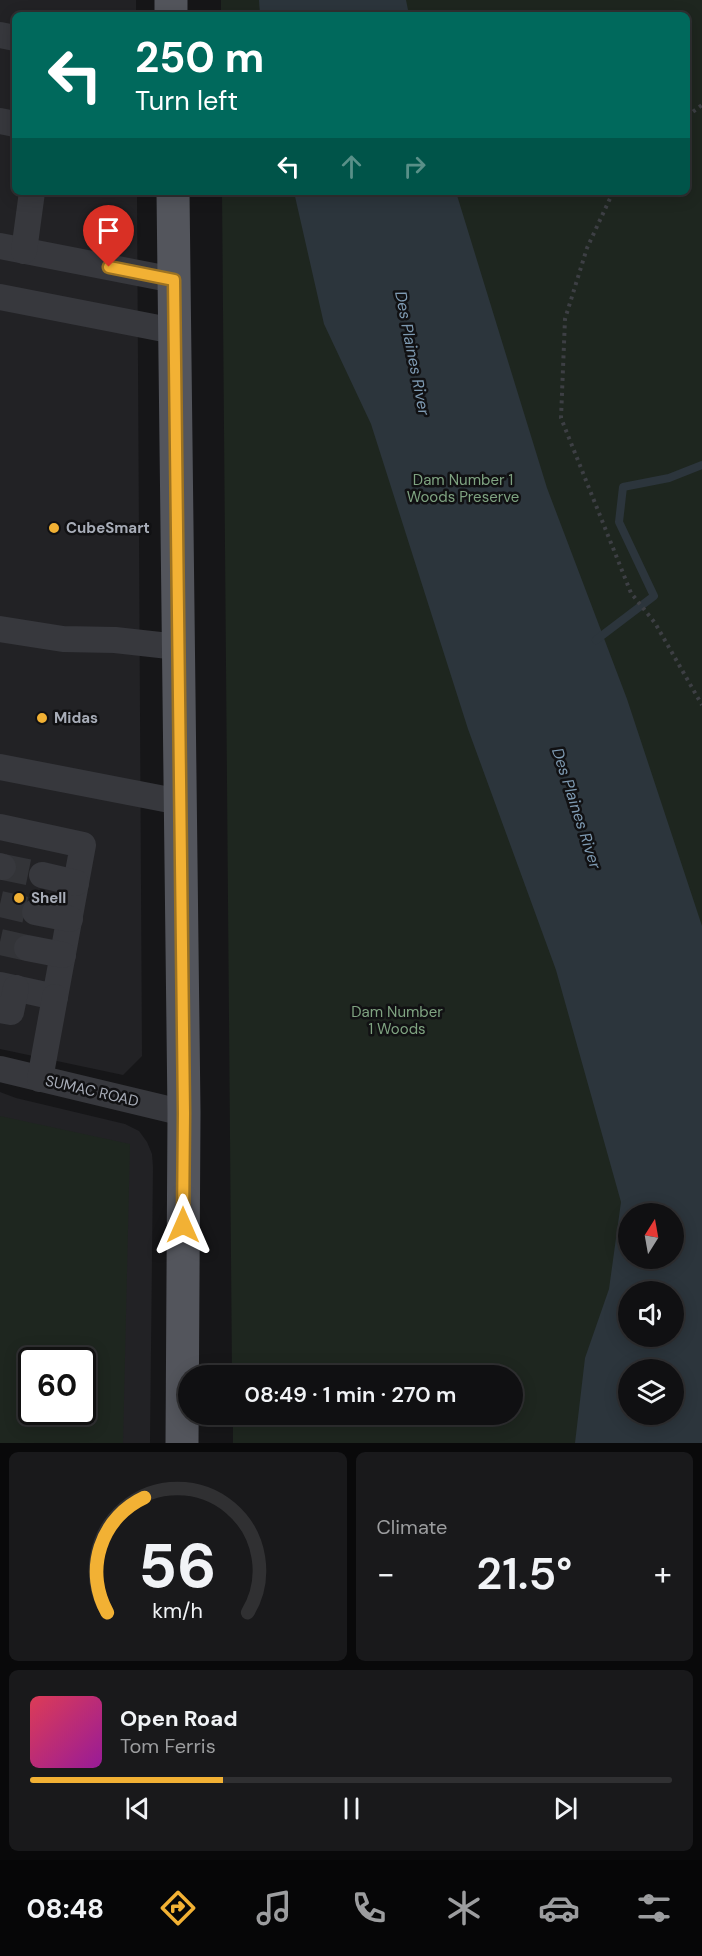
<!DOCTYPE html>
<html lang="en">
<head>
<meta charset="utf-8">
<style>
	body { margin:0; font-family:"DM Sans",sans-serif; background:#19191b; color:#f1f3f6; height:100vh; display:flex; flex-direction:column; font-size:22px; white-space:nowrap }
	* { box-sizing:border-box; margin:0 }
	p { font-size:20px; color:#9c9d9f }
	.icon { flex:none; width:33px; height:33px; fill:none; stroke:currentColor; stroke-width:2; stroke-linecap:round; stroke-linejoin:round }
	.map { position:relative; height:1443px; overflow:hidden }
	.panel { display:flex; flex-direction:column; gap:9px; padding:9px; background:#09090a; flex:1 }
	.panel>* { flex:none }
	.top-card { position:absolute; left:12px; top:12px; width:678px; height:183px; border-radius:9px; box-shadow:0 3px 15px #0003,0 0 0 2px #303032; background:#00695c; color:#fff; overflow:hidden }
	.needle { width:39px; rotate:11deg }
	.controls { position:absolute; left:618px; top:1203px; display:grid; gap:12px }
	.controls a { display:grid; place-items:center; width:66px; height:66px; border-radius:50%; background:#101012; box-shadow:0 3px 15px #0003,0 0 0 2px #303032; font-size:30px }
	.speed { position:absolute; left:18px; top:1347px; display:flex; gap:12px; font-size:30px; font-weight:700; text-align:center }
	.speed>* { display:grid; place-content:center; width:78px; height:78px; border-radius:50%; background:#101012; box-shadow:0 3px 15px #0003,0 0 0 2px #303032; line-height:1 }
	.speed .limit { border:3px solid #111; border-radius:9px; background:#fff; color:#111 }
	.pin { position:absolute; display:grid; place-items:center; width:51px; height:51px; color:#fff; margin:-62px -26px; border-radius:50% 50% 50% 0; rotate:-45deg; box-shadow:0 0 6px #0007 }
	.pin .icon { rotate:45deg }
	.me { position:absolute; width:66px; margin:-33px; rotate:0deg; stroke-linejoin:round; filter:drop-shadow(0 0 4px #0008) }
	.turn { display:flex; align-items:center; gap:21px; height:126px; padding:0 24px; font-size:27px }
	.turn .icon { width:78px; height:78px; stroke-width:2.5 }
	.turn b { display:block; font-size:42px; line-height:51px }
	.lanes { display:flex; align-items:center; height:57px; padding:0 24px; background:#0003; justify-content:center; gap:30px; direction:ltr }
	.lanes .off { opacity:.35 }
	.big { font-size:45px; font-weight:600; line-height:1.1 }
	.panel .widget { flex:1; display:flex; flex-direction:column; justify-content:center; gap:9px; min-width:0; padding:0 21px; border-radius:9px; background:#19191b }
	.panel .dial { align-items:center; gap:0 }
	.dial svg { height:156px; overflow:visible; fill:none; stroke:#303032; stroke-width:7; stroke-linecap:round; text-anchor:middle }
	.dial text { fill:#f1f3f6; stroke:none }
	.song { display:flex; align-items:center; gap:18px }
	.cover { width:72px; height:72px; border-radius:9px; background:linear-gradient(135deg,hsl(350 70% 55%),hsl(300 70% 35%)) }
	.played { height:6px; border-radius:3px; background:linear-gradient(90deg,#f2b134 30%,#303032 30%) }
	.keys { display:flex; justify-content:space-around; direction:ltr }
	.heat { display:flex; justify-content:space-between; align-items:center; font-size:33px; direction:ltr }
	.panel .tiles { flex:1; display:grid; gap:9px; grid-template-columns:1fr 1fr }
	.widget:last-child { grid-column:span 2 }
	.trip { position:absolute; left:178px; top:1365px; width:345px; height:60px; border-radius:30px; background:#101012; box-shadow:0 3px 15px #0003,0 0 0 2px #303032; font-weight:600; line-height:60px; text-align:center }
	.menu { display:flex; height:96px; justify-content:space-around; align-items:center; background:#060607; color:#9c9d9f }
	.menu .icon { width:42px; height:42px }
	.menu .current { color:#f2b134 }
	.menu b { font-size:27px; color:#f1f3f6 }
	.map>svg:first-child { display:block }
	.built { fill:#222225; fill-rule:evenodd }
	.green { fill:#1e261f; fill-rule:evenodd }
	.water { fill:#2c353c; fill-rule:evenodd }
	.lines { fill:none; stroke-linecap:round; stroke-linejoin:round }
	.stream { stroke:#2c353c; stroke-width:8 }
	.minor-tunnel { stroke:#333438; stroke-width:26; stroke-dasharray:26 13; stroke-linecap:butt }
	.path { stroke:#3d3f44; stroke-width:4; stroke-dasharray:3 4.5; stroke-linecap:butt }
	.minor { stroke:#37383d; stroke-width:26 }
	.major { stroke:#53555c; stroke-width:33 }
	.route-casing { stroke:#9d7322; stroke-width:15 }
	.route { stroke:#f2b134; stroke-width:10 }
	.poi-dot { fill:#f2b134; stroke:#111113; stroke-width:2 }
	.labels { text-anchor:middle; stroke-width:5; stroke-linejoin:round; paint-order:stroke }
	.park-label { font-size:15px; fill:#7fa381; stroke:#111113 }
	.poi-label { font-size:15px; font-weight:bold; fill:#a8adb8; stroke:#111113; text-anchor:start }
	.street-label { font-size:15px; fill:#a8adb8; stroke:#111113 }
	.water-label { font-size:16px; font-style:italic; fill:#7f9bb3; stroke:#111113 }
</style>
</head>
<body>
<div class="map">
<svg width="702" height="1443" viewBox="0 0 702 1443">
	<rect width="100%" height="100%" fill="#161618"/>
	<g class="built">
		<polygon points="0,0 136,0 136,15 15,15 15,192 137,192 142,1056 123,1075 0,1049"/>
		<path d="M0,1092L16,1098L125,1124L139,1131L147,1142L152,1154L153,1167L150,1443H0ZM32,1360H82V1412H32Z"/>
	</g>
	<g class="green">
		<path d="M221,0H702V1443H233V1415L513,1414V1376L232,1375L222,192H687V15H221ZM628,1214H674V1258H628ZM628,1292H674V1336H628ZM628,1370H674V1414H628Z"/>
		<path d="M0,1116L130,1144L123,1443H0ZM32,1360H82V1412H32Z"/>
	</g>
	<g class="water">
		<polygon points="259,0 406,0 409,15 260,15"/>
		<path d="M294,192H456L547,488L627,699L702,926V1443H575L585,1358L609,1289L621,1202L556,970L468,729L371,424L324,324ZM628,1214H674V1258H628ZM628,1292H674V1336H628ZM628,1370H674V1414H628Z"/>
	</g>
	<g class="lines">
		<polyline class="stream" points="596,640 654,596 619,522 623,487 669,478 702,465"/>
		<g class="minor-tunnel">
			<polyline points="3,867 42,875"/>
			<polyline points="0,904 35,912"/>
			<polyline points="0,942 27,948"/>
		</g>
		<g class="path">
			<polyline points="687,116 702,105"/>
			<polyline points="613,192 587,248 565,319 561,418 631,593 655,623 702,705"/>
		</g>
		<g class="minor">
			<polyline points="0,35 15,38"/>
			<polyline points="0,121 15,124"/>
			<polyline points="0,246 174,280"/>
			<polyline points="24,251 32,192"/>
			<polyline points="0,297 174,331"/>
			<polyline points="0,629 63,639 115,640 178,647"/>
			<polyline points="0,767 180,802"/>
			<polyline points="0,827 83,845 55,997 0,985"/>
			<polyline points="0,866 3,867"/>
			<polyline points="42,875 76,883"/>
			<polyline points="35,912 70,919"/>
			<polyline points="27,948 63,955"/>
			<polyline points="0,1010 11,1012 16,988"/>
			<polyline points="0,1069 184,1113"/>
			<polyline points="40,1079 55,997"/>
		</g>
		<g class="major">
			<polyline points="171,15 171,0"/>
			<polyline points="173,192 184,1113 182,1443"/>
		</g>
	</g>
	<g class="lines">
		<defs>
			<polyline id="route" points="109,267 174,280 184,1113 183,1225"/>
		</defs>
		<use href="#route" class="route-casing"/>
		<use href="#route" class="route"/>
	</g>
	<g class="poi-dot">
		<circle cx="54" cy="528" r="6"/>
		<circle cx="42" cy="718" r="6"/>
		<circle cx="19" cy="898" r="6"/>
	</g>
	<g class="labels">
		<g class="park-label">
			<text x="463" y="485">Dam Number 1<tspan x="463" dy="17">Woods Preserve</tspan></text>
			<text x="397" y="1017">Dam Number<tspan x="397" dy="17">1 Woods</tspan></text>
		</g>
		<g class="poi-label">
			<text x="66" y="533">CubeSmart</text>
			<text x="54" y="723">Midas</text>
			<text x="31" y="903">Shell</text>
		</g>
		<g class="street-label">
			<text transform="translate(92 1091) rotate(13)" y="5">SUMAC ROAD</text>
		</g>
		<g class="water-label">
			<text transform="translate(413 353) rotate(79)" y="6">Des Plaines River</text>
			<text transform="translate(577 808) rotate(72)" y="6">Des Plaines River</text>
		</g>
	</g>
</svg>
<div class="controls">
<a><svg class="needle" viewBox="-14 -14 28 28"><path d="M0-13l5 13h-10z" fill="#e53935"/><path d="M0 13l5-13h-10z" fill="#9c9d9f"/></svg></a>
<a><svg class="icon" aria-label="sound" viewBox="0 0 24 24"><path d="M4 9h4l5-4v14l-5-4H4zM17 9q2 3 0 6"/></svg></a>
<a><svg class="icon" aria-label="layers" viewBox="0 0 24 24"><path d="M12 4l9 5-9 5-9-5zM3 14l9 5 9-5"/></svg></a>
</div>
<div class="speed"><div class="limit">60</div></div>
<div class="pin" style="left:109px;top:267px;background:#d93025"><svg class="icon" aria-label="arrive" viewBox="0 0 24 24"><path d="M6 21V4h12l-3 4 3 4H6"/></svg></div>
<svg class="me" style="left:183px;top:1225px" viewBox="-20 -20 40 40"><path d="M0-17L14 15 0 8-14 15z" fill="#f2b134" stroke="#fff" stroke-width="4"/></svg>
<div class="trip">08:49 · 1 min · 270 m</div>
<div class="top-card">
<div class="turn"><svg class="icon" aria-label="left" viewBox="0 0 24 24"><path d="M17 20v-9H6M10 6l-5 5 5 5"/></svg><div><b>250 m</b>Turn left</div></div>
<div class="lanes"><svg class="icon" aria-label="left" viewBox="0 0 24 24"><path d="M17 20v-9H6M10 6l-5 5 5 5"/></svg><svg class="icon off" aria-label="ahead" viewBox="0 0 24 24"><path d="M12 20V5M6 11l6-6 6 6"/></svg><svg class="icon off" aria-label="right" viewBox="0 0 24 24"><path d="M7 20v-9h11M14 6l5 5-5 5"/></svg></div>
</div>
</div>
<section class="panel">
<div class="tiles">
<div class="widget dial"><svg viewBox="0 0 100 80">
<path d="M14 69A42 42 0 1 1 86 69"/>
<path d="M14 69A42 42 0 0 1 33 10" stroke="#f2b134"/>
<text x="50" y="56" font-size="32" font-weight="700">56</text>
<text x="50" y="72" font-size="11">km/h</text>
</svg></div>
<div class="widget"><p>Climate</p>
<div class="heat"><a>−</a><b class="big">21.5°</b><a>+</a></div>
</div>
<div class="widget">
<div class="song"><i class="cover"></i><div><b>Open Road</b><p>Tom Ferris</p></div></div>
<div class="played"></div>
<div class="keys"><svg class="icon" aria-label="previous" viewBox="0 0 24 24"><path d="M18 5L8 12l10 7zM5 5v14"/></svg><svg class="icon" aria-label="pause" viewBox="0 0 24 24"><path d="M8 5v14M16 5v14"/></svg><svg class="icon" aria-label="next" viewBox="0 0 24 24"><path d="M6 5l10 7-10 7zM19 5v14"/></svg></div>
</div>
</div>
</section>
<nav class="menu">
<b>08:48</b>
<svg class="icon current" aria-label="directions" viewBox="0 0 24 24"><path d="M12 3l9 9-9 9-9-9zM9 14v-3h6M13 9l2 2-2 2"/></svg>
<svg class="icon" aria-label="music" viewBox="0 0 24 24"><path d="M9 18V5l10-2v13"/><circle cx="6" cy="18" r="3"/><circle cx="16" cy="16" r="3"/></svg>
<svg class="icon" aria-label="phone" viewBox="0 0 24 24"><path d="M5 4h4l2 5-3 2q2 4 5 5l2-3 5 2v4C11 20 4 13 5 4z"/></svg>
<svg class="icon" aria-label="climate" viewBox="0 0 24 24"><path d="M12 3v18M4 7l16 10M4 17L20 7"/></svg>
<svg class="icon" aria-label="car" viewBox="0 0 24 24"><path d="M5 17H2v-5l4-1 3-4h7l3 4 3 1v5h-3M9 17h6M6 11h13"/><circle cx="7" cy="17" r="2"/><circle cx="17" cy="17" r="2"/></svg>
<svg class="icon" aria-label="filters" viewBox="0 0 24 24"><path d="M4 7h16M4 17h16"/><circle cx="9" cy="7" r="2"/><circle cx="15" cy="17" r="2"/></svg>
</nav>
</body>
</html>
